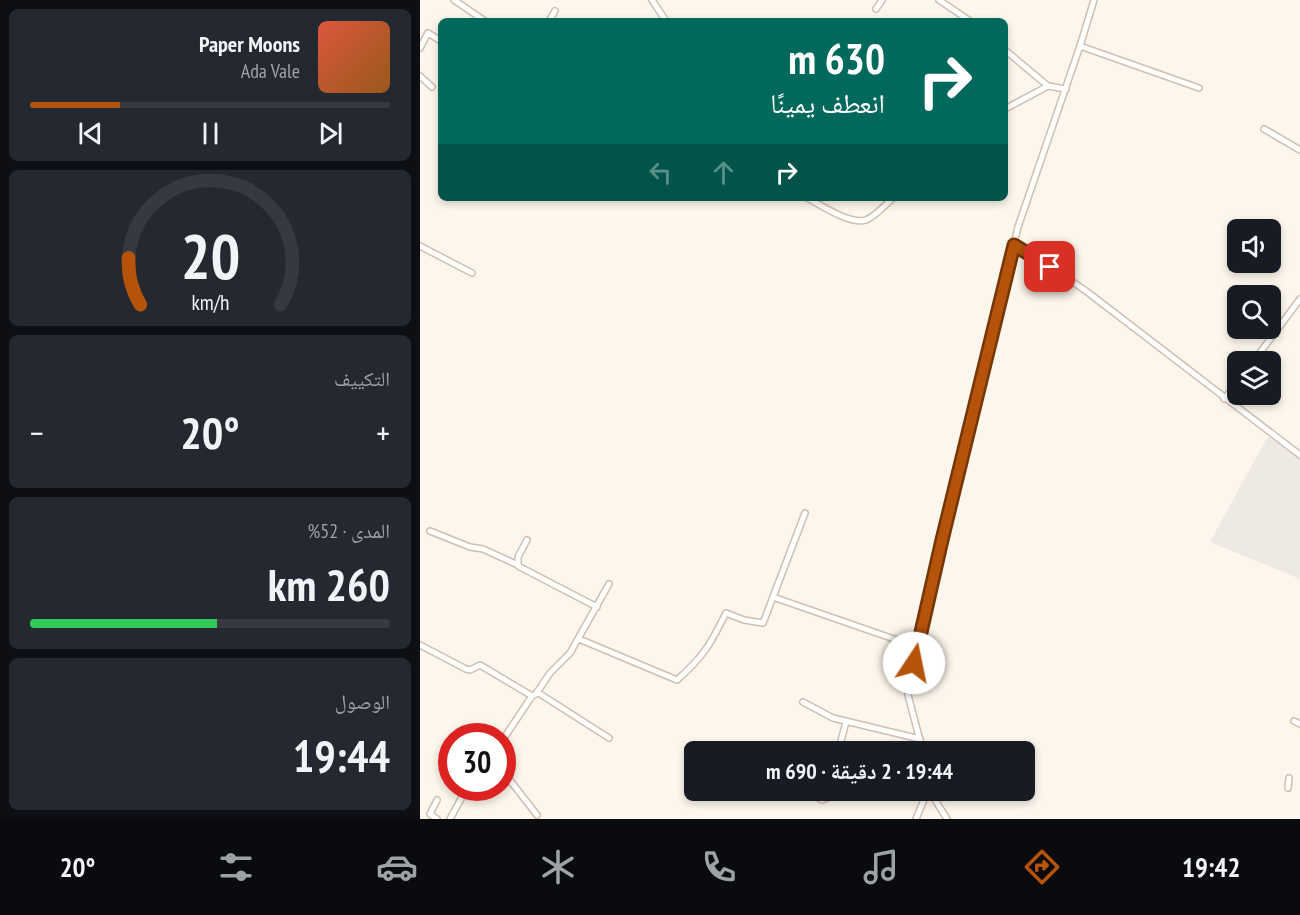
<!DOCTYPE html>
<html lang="ar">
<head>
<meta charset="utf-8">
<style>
	body { margin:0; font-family:"PT Sans Narrow","Noto Naskh Arabic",sans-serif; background:#242831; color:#f1f3f6; direction:rtl; height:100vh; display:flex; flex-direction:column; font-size:22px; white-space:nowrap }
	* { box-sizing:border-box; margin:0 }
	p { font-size:20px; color:#9ea1a6 }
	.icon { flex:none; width:33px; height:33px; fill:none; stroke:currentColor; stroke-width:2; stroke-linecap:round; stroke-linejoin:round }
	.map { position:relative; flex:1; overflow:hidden; direction:ltr }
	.drawer { display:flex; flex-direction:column; gap:9px; padding:9px; background:#0d0f14; width:420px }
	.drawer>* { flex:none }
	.banner { position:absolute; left:18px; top:18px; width:570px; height:183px; border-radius:9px; box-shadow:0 3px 9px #0003; direction:rtl; background:#00695c; color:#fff; overflow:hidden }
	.buttons { position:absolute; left:807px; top:219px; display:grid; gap:12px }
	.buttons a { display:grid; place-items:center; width:54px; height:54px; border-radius:9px; background:#171b24; box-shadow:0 3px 9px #0003; font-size:30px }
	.speed { position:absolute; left:18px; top:723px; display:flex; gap:12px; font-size:30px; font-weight:700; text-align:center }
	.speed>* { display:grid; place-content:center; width:78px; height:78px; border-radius:50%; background:#171b24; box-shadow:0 3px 9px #0003; line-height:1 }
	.speed .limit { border:9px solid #d22; background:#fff; color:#111 }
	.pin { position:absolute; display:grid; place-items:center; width:51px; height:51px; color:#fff; margin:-26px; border-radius:12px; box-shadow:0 3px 9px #0006 }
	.me { position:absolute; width:66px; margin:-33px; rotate:11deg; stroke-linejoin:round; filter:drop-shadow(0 0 4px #0008) }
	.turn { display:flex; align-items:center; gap:21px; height:126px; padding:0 24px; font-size:27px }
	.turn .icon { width:78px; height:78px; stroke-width:2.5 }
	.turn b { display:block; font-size:42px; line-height:51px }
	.lanes { display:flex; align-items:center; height:57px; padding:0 24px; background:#0003; justify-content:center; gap:30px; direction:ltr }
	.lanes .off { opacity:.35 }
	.big { font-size:45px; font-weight:700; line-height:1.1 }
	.drawer .widget { flex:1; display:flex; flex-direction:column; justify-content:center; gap:9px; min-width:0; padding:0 21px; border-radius:9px; background:#242831 }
	.drawer .dial { align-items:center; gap:0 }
	.dial svg { height:156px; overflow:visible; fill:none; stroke:#363941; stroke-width:7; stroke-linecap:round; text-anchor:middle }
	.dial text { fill:#f1f3f6; stroke:none }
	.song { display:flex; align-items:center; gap:18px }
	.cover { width:72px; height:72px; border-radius:9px; background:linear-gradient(135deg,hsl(10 70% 55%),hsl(30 70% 35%)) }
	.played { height:6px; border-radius:3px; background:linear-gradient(90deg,#b45309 25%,#363941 25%) }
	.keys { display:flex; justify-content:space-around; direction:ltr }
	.heat { display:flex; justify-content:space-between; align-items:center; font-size:33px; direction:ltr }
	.charge { height:9px; border-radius:4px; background:linear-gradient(90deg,#34c759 52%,#363941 0) }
	.trip { position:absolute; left:264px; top:741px; width:351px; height:60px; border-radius:9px; background:#171b24; box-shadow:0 3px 9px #0003; font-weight:700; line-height:60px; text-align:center; direction:rtl }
	.menu { display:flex; height:96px; justify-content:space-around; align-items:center; background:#090b0e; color:#9ea1a6 }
	.menu .icon { width:42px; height:42px }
	.menu .on { color:#b45309 }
	.menu b { font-size:27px; color:#f1f3f6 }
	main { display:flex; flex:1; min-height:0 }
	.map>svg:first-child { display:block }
	.industrial { fill:#efe9e4 }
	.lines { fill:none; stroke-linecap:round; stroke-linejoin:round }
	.minor-casing { stroke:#d1beb0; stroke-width:8 }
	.minor { stroke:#fff; stroke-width:5 }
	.route-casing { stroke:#753606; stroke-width:15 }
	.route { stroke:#b45309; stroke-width:10 }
</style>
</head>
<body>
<main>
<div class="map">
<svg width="880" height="819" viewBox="0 0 880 819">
	<rect width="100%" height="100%" fill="#fdf6ec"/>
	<polygon class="industrial" points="848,436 880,459 880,579 790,542"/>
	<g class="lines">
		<defs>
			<g id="minor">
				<polyline points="34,0 65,21"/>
				<polyline points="232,0 246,21"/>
				<polyline points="519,0 550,21"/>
				<polyline points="456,9 462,0"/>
				<polyline points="129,21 135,11"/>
				<polyline points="660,46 779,88"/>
				<polyline points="0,48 8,33 21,41"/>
				<polyline points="585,50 628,86"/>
				<polyline points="0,76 12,87"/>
				<polyline points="585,109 628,86 646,89"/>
				<polyline points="844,129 880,150"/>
				<path d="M387,198C401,205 430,225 446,220C456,216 465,205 473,198"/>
				<polyline points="594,245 612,254 666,291 880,455"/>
				<polyline points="0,246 52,273"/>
				<polyline points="833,362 880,299"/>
				<polyline points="804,399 818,382"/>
				<polyline points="10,531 50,547 63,549 98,565"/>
				<polyline points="107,540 98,557 98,566 177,607"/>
				<polyline points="353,597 385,513"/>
				<path d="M159,639L257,680C284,656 290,645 306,613L324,620L343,623L353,597L497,647"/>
				<polyline points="0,645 46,669 50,670 60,665 112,696 116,694 130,673 150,653 189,584"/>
				<polyline points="117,692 189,738"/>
				<polyline points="383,702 413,718 500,739"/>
				<polyline points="874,721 880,724"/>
				<polyline points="82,741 112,696"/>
				<polyline points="418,752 426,722"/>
				<polyline points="503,752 488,695 497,647 598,227 660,46 674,0"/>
				<polyline points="82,770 117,815"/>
				<polyline points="868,788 869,778"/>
				<polyline points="383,790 402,800 410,797 411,790"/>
				<polyline points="509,790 527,819"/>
				<polyline points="17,800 10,814 17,819"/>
				<polyline points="30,819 47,788"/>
				<polyline points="496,819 508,790"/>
			</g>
		</defs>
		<use href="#minor" class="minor-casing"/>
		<use href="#minor" class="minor"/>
	</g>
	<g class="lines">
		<defs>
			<polyline id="route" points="494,663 522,540 594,245 630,267"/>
		</defs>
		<use href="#route" class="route-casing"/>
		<use href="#route" class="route"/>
	</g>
</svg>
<div class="buttons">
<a><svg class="icon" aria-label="sound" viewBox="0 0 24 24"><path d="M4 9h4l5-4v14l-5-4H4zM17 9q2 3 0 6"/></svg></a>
<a><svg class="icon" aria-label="search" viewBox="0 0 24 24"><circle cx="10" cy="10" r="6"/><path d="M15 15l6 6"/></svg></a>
<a><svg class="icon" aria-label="layers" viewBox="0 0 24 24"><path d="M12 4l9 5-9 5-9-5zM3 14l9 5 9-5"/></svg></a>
</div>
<div class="speed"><div class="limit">30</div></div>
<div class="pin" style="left:630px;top:267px;background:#d93025"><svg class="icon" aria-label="arrive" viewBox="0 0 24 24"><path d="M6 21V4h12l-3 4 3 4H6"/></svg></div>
<svg class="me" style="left:494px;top:663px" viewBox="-20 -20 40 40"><circle r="19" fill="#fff"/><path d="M0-13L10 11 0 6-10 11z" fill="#b45309"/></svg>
<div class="trip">19:44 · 2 دقيقة · 690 m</div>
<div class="banner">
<div class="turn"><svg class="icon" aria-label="right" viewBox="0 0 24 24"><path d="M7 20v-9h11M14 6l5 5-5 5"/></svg><div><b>630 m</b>انعطف يمينًا</div></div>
<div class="lanes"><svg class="icon off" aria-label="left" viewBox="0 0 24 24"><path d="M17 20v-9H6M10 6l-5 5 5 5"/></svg><svg class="icon off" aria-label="ahead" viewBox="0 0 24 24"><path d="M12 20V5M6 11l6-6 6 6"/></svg><svg class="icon" aria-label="right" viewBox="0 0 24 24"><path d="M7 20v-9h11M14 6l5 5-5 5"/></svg></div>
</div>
</div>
<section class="drawer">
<div class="widget">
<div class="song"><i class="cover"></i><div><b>Paper Moons</b><p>Ada Vale</p></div></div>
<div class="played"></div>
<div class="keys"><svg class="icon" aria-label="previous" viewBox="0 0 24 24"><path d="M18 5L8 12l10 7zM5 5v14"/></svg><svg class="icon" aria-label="pause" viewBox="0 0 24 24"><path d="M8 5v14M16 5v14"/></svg><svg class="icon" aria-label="next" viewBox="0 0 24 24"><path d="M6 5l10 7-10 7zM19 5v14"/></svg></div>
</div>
<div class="widget dial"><svg viewBox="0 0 100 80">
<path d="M14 69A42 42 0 1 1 86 69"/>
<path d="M14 69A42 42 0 0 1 8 45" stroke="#b45309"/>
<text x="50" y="56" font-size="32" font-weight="700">20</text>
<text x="50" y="72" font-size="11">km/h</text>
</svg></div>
<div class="widget"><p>التكييف</p>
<div class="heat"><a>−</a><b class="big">20°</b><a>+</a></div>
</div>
<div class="widget"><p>المدى · 52%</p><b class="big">260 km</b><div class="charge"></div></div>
<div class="widget"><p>الوصول</p><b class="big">19:44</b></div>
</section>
</main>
<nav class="menu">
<b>19:42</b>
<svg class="icon on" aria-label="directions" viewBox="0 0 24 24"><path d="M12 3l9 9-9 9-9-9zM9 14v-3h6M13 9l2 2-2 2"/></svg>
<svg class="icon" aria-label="music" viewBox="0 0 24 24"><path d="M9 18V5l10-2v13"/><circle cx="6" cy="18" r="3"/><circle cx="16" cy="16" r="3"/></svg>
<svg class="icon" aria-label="phone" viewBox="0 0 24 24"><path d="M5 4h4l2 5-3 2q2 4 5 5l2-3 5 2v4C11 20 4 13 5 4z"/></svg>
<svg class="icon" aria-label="climate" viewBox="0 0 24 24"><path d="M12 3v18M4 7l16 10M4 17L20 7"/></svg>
<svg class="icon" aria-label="car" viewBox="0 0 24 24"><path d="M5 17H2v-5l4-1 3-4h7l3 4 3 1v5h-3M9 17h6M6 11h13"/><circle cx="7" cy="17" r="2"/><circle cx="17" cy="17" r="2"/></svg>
<svg class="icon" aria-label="filters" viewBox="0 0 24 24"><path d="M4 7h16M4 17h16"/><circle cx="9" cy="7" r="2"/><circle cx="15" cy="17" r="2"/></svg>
<b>20°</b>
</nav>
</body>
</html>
